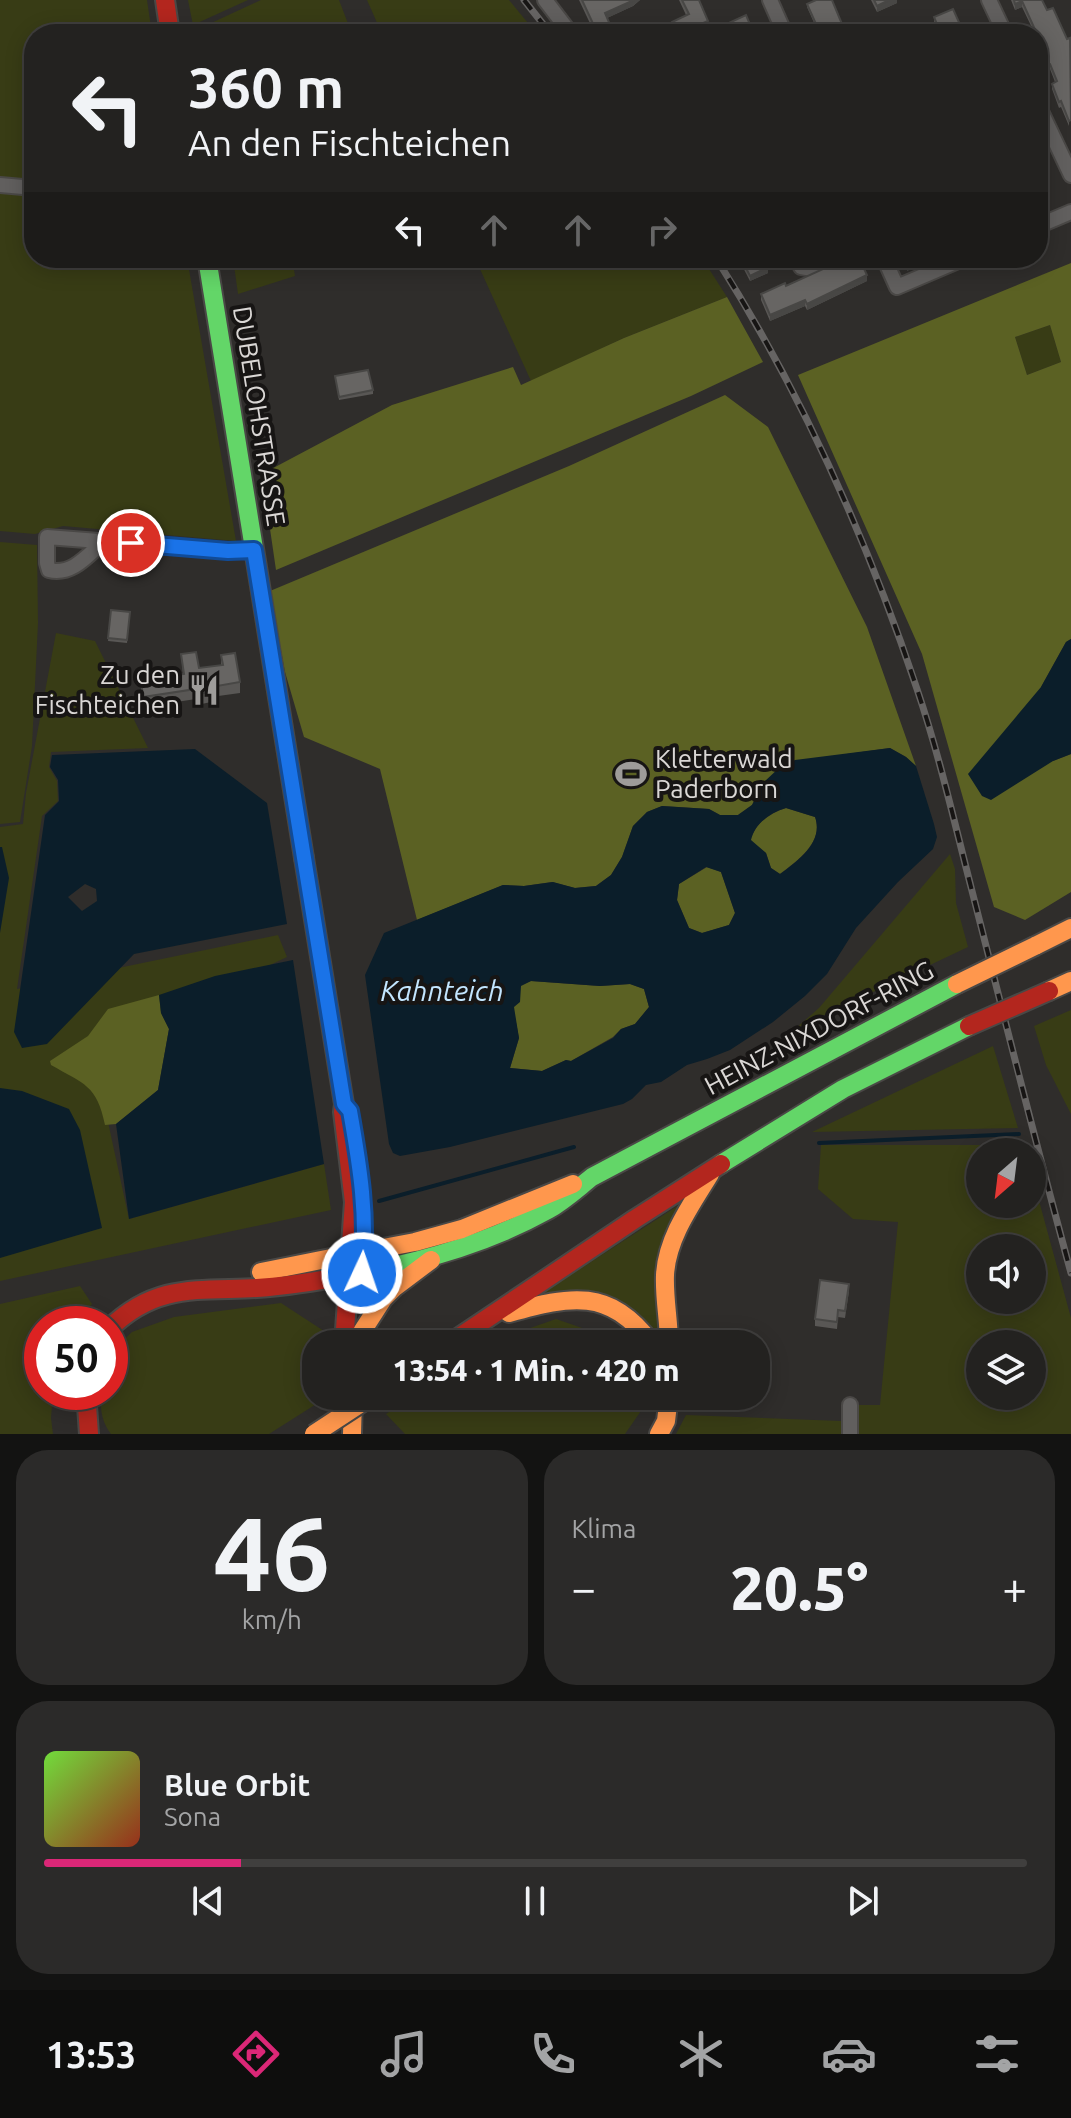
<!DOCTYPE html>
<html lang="de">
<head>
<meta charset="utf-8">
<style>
	body { margin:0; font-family:Ubuntu,sans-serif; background:#2b2a29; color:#f1f3f6; height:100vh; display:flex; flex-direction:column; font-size:30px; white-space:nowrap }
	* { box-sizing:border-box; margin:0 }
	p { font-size:26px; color:#a3a4a5 }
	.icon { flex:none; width:44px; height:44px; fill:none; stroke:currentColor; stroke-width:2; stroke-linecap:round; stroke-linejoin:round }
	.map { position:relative; height:1434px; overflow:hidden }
	.sheet { display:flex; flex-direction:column; gap:16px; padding:16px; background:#131312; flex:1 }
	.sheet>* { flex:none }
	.hud { position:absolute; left:24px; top:24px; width:1024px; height:244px; border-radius:32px; box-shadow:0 4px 20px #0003,0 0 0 2px #403f3e; background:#232220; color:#f1f3f6; overflow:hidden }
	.needle { width:52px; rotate:208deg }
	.buttons { position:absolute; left:966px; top:1138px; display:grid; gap:16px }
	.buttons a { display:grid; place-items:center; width:80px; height:80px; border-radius:50%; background:#232220; box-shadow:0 4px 20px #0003,0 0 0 2px #403f3e; font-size:40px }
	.speed { position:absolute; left:24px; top:1306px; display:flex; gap:16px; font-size:40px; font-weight:700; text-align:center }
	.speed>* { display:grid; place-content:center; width:104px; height:104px; border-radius:50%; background:#232220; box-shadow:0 4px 20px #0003,0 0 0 2px #403f3e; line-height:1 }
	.speed .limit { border:12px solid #d22; background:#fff; color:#111 }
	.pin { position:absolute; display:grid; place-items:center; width:68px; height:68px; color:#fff; margin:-34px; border:4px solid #fff; border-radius:50%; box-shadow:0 2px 8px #0007 }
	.me { position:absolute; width:88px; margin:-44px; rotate:3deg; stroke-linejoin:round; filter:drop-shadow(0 0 6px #0008) }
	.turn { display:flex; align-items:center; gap:28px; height:168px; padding:0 32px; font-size:36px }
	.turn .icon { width:104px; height:104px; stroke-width:2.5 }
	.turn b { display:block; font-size:56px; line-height:68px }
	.lanes { display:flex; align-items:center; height:76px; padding:0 32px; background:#0003; justify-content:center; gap:40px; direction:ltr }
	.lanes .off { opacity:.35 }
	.big { font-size:60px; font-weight:800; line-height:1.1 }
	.sheet .widget { flex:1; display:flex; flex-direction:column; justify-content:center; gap:12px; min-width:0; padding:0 28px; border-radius:32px; background:#2b2a29 }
	.sheet .dial { align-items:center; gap:0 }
	.dial b { font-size:104px; line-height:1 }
	.song { display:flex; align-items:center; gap:24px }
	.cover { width:96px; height:96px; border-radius:12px; background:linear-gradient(135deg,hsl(100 70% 55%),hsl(10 70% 35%)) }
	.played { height:8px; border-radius:4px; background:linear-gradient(90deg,#db2777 20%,#403f3e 20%) }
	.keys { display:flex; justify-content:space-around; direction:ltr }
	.heat { display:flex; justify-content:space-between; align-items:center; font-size:44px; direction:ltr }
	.sheet .tiles { flex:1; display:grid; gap:16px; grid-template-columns:1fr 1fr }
	.widget:last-child { grid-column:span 2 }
	.trip { position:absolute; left:302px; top:1330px; width:468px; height:80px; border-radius:32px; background:#232220; box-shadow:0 4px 20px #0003,0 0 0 2px #403f3e; font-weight:800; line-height:80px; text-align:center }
	.dock { display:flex; height:128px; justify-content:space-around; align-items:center; background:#0e0e0d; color:#a3a4a5 }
	.dock .icon { width:56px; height:56px }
	.dock .current { color:#db2777 }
	.dock b { font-size:36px; color:#f1f3f6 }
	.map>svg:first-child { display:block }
	.green { fill:#383c15; fill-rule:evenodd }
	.forest { fill:#5b6123; fill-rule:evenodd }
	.water { fill:#0b1e2a; fill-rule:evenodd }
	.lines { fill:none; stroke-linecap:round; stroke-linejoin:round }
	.stream { stroke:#0b1e2a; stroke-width:4 }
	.street-casing { stroke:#4a4846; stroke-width:18 }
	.fast-casing { stroke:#4a4846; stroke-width:22 }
	.slow-casing { stroke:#4a4846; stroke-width:22 }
	.jam-casing { stroke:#4a4846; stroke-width:22 }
	.street { stroke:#615f5e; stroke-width:14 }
	.fast { stroke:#63d668; stroke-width:18 }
	.slow { stroke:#ff974d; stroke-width:18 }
	.jam { stroke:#b3261e; stroke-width:18 }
	.rail-casing { stroke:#666463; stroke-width:7 }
	.rail { stroke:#171514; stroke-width:4; stroke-dasharray:12; stroke-linecap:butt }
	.slow-bridge-casing { stroke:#4a4846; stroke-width:22; stroke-linecap:butt }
	.jam-bridge-casing { stroke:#4a4846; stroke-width:22; stroke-linecap:butt }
	.slow-bridge { stroke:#ff974d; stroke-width:18 }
	.jam-bridge { stroke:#b3261e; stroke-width:18 }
	.wall { fill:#595755 }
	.shaded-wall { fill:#484745 }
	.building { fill:#676563; stroke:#484745; stroke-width:2 }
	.route-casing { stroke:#114b97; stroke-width:20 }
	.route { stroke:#1a73e8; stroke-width:14 }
	.labels { text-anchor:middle; stroke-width:8; stroke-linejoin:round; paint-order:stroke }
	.street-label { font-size:26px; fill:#dad7d5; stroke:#171514 }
	.poi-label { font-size:26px; fill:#dad7d5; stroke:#171514; text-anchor:end }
	.water-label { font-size:28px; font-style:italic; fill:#c3e6ff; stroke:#171514 }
</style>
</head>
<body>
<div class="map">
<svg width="1071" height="1434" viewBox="0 0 1071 1434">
	<rect width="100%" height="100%" fill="#2f2d2b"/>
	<g class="green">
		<polygon points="0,0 147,0 152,34 34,34 34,258 187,258 236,541 63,526 35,534 0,531"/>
		<polygon points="188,0 248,0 193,25"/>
		<polygon points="261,0 339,0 352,34 195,34 194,31"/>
		<polygon points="367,0 509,0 537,34 382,34"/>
		<polygon points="233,258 292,258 295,276 238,294"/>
		<polygon points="475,258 702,258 727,297 624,338 531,381"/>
		<polygon points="1050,325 1061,362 1027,375 1015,337"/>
		<polygon points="0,542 37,545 38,623 32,746 20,822 0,824"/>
		<polygon points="56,633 95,641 148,748 51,752 49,767 57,781 58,801 42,816 17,989 278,935 287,957 92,1048 129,1219 324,1164 331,1210 0,1281 0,827 23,824 26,793"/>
		<polygon points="950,854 955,869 956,903 968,947 795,1029 819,1008"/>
		<polygon points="1071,1010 1071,1114 1046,1065 1034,1026"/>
		<polygon points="993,1046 1018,1128 812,1132"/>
		<path d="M821,1145H1024L1026,1152H980V1204H1032V1175L1071,1318V1434H858V1405H880L898,1222L853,1219L818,1189ZM980,1248H1032V1300H980ZM980,1344H1032V1396H980Z"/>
		<polygon points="679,1205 664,1344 627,1310 521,1307"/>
		<polygon points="80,1286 92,1304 76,1324 42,1324 42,1392 53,1392 51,1418 53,1434 0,1434 0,1304"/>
		<path d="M281,1303L327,1333L326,1344H316V1396H322L321,1401L269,1434H111C101,1421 100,1408 101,1392H110V1353L132,1332L174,1317Z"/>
		<polygon points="556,1319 617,1340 619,1344 497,1344 513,1334"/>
		<polygon points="414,1396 639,1396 643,1408 625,1434 405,1434 386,1414"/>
		<polygon points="686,1415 841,1421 842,1434 676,1434"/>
	</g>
	<g class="forest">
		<path d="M1071,263V639L1066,642L1041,687L1053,761L1071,754V892L1025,920L994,907L922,654L798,375ZM1050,325L1061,362L1027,375L1015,337Z"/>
		<polygon points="727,297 763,362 691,396 276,570 262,474 392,405 513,367 521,385 624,338"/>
		<polygon points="725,395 768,427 867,627 916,766 906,757 890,748 847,754 764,782 752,805 738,815 720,815 709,809 662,806 647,812 633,826 622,857 611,875 596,886 575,888 552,882 524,886 503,885 417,920 380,769 304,737 285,672 270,591 569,466"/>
		<path d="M786,808L815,817C824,842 798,860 780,874L771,868L766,853L750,841C755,823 770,813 786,808Z"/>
		<polygon points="707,867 721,872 735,913 729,925 702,933 689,928 677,900 679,884"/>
		<polygon points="531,981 600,986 630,984 644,989 649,1007 635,1024 621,1029 613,1037 571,1061 566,1060 542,1071 510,1068 519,1038 513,1007 521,985"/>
		<path d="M159,995L161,1013L169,1029L158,1090L116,1124L105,1125C97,1085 84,1084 51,1065L50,1061L88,1036L108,1009Z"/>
	</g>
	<g class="water">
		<polygon points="1071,639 1071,754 1053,761 991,800 982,796 968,774 1041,687 1066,642"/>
		<path d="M890,748L906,757L916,766L934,824L937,837L933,849L898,882L856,928L827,974L805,996L773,1022L730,1050L707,1059L687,1065L661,1082L646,1085L632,1099L623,1104L450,1147L400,1156L393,1153L389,1144L365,975L384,933L503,885L524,886L553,882L575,888L596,886L611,875L622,857L633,826L647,812L662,806L709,809L720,815H738L752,805L764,782L780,767L795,760ZM786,808L815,817C824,842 798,861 780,874L771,868L766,853L751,840C755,823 770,813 786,808ZM706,867L721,872L735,913L729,925L702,933L689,928L677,900L679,884ZM531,981L600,986L630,984L644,989L649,1007L635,1024L621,1029L613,1038L571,1061L566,1060L542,1071L510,1068L519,1038L514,1007L520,1002L521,986Z"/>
		<path d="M195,749L267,803L287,924L134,954L47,1044L22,1048L14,1032L45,815L59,801L58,780L50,767L52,755ZM85,884L96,889L97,901L82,911L68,897Z"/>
		<polygon points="0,847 2,847 9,878 0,933"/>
		<polygon points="293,960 324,1164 129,1219 116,1124 158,1090 169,1029 161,1013 159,995 215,976"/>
		<polygon points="0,1088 22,1091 69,1109 80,1130 102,1228 0,1258"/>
	</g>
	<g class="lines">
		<g class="stream">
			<polyline points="819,1143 1019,1134"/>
			<polyline points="379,1201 574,1147"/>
		</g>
		<defs>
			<g id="street">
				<polyline points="545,0 571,34"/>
				<polyline points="770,0 785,34"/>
				<polyline points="989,0 1005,34"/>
				<polyline points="1038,105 1071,175"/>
				<polyline points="0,185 34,188"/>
				<polyline points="1038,226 1071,212"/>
				<polyline points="796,258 801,267 812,269 837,258"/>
				<polyline points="884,258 897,287 965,258"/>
				<path d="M104,541C88,555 72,576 49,570L47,563V537L228,551L254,550"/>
				<polyline points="850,1434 850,1405"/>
			</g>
			<g id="fast">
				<polyline points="207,258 304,858"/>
				<polyline points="721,1164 843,1089 969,1026"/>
				<path d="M350,1275C418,1263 487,1244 548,1210C564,1201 578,1188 592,1177L957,984"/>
			</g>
			<g id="slow">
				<polyline points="1035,946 1071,928"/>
				<polyline points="1049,991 1071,981"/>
				<polyline points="351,1254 415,1242 462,1229 573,1184"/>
				<polyline points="261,1272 351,1254"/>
				<path d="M509,1313C571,1296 609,1287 652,1344"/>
				<polyline points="356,1341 383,1299 395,1287 431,1260"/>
				<path d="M669,1344C669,1321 664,1298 665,1275C667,1238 691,1205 710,1174"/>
				<polyline points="352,1434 353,1398"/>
				<polyline points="659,1434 666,1421 669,1396"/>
			</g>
			<g id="jam">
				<polyline points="165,0 170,34"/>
				<polyline points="304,858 344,1104 343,1112 354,1202 344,1344"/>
				<path d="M110,1328C156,1283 199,1291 257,1288C288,1286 319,1281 350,1275"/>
				<polyline points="449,1344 635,1219 721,1164"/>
				<polyline points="86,1392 89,1434"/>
			</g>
		</defs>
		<use href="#street" class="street-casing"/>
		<use href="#fast" class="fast-casing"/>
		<use href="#slow" class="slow-casing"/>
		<use href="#jam" class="jam-casing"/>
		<use href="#street" class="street"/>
		<use href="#fast" class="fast"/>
		<use href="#slow" class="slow"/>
		<use href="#jam" class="jam"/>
		<defs>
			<g id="rail">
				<polyline points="524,0 551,34"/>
				<path d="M716,258C801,392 867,539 917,689C939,754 954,821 971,887C1004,1016 1036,1145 1071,1273"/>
			</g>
		</defs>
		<use href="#rail" class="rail-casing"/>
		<use href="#rail" class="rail"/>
		<defs>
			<g id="slow-bridge">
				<polyline points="957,984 1035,946"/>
				<polyline points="314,1434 372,1396"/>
			</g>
			<polyline id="jam-bridge" points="969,1026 1049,991"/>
		</defs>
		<use href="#slow-bridge" class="slow-bridge-casing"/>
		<use href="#jam-bridge" class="jam-bridge-casing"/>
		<use href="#slow-bridge" class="slow-bridge"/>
		<use href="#jam-bridge" class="jam-bridge"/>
	</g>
	<g class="wall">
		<polygon points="579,0 640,0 633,6 607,18 614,34 595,34"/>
		<polygon points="679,0 699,0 708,27 693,34 674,34 672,28 672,22 686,15"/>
		<polygon points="871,0 897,0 897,3 877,12"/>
		<polygon points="1011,0 1042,0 1047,10 1067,39 1070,38 1069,126 1061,107 1059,108 1052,89 1052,84 1055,82 1050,69 1045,68 1040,57 1041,51 1038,43 1038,34 1035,34 1022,7 1015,10"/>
		<polygon points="807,4 842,28 827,34 819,34 807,7"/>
		<polygon points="934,17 962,34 939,34 934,24"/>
		<polygon points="738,258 772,258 774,267 768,270 768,273 750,281"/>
		<polygon points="867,281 807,310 805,306 770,321 761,300 761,294 786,286"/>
		<polygon points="335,376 373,390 373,394 339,400"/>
		<polygon points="111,610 130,612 127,643 108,641"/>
		<polygon points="181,654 199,668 221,665 221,655 240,682 240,693 211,697 211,702 197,705 196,699 143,707 141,681 183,675"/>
		<polygon points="849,1291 845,1318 838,1317 837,1329 815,1326 815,1319"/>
		<polygon points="710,1396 739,1396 738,1405 710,1403"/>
	</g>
	<g class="shaded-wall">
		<polygon points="634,0 640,0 633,6 605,19 605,13"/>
		<polygon points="889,0 897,0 897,3 877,12 877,6"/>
		<polygon points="1022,1 1022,7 1015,10 1015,4"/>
		<polygon points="708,21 708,27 693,34 678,34"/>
		<polygon points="842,24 842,28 827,34 820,34"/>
		<polygon points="962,29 962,34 950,34"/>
		<polygon points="926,258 938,258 907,271 907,266"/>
		<polygon points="774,262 774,267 768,270 768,273 750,281 750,276"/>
		<polygon points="867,275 867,281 807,310 807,304"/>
		<polygon points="805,300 805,306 770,321 770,315"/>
	</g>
	<g class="building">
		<polygon points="582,0 634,0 605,13 614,34 603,34 601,28 596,30"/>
		<polygon points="682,0 699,0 708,21 677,34 672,22 689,14"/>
		<polygon points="816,0 832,0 842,24 820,33 807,4"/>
		<polygon points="874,0 889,0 877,6"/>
		<polygon points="1014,0 1042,0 1047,10 1053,8 1067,39 1070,38 1071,120 1069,121 1061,101 1059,102 1052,84 1057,81 1050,64 1045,62 1040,51 1043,50 1038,34 1037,34 1022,1 1015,4"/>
		<polygon points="953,9 962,29 950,34 941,34 934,17"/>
		<polygon points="746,15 754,34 723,34 720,27"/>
		<polygon points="741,258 772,258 774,262 767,265 768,267 750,276"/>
		<polygon points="847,258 859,258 867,275 807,304 805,300 770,315 761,294 785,283 786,286"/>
		<polygon points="904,258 926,258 907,266"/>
		<polygon points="368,370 373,390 339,397 335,376"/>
		<polygon points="111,610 130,612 127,640 108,638"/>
		<polygon points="196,652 199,668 223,665 221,655 235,653 240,682 211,687 211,692 197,694 196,689 143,697 141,681 184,674 181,654"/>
		<polygon points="820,1280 849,1284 845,1311 838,1310 837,1322 815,1319"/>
		<polygon points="711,1396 739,1396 738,1398"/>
	</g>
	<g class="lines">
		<defs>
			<path id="route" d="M131,543L228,551L254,550L344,1104L350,1111C360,1167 368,1217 362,1273"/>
		</defs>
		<use href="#route" class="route-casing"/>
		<use href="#route" class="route"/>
	</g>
	<defs>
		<symbol id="restaurant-bare" viewBox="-9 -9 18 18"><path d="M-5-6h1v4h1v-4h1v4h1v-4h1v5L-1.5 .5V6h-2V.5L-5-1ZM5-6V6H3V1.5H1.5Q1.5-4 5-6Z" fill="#9e9c9a" stroke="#171514" stroke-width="2.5" paint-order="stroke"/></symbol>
		<symbol id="stadium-bare" viewBox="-9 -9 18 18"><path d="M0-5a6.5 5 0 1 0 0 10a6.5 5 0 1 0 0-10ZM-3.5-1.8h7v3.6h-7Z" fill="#9e9c9a" stroke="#171514" stroke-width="2.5" paint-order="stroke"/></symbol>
	</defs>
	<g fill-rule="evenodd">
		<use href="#restaurant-bare" x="182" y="668" width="44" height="44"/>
		<use href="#stadium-bare" x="609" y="752" width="44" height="44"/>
	</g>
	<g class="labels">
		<g class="street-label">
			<text transform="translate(259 416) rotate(81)" y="9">DUBELOHSTRASSE</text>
			<text transform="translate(819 1028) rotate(-28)" y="9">HEINZ-NIXDORF-RING</text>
		</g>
		<g class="poi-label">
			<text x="180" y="684">Zu den<tspan x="180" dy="30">Fischteichen</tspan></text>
			<text x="655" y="768" text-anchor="start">Kletterwald<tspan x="655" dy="30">Paderborn</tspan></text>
		</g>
		<g class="water-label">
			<text x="442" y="1001">Kahnteich</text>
		</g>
	</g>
</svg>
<div class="buttons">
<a><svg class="needle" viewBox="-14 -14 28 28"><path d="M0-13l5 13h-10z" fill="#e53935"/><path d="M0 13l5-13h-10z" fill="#a3a4a5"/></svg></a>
<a><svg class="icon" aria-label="sound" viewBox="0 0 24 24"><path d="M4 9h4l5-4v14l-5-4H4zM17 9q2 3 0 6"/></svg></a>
<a><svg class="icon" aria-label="layers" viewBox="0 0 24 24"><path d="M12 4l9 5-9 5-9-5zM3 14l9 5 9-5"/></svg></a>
</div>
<div class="speed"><div class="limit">50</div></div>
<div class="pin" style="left:131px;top:543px;background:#d93025"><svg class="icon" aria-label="arrive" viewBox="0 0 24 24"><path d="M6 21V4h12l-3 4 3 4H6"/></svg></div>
<svg class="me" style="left:362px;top:1273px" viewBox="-20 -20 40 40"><circle r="17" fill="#1a73e8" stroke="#fff" stroke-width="3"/><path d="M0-11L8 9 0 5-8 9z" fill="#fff"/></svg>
<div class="trip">13:54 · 1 Min. · 420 m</div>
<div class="hud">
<div class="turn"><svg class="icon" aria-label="left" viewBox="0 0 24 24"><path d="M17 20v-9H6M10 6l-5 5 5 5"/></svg><div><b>360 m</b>An den Fischteichen</div></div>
<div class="lanes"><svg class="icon" aria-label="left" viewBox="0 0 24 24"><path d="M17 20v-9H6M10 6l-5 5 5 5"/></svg><svg class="icon off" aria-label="ahead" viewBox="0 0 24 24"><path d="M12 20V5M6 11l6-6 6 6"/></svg><svg class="icon off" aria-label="ahead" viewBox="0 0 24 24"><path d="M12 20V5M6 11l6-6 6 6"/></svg><svg class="icon off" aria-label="right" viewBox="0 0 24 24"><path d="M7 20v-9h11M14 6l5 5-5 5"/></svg></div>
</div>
</div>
<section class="sheet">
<div class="tiles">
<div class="widget dial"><b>46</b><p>km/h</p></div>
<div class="widget"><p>Klima</p>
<div class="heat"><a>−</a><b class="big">20.5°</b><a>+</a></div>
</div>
<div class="widget">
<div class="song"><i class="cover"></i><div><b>Blue Orbit</b><p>Sona</p></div></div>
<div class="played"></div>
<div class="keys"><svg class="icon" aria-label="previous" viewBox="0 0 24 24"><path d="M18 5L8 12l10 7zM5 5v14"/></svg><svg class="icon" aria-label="pause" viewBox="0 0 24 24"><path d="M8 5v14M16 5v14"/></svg><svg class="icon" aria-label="next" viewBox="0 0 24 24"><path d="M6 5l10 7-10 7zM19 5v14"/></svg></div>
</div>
</div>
</section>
<nav class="dock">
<b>13:53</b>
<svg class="icon current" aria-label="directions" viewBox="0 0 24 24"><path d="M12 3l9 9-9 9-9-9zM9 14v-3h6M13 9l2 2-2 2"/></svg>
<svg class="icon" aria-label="music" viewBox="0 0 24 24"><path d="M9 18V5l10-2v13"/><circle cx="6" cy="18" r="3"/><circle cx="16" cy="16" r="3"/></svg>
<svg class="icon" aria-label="phone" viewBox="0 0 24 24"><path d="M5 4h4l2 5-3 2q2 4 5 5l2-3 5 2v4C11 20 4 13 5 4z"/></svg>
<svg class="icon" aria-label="climate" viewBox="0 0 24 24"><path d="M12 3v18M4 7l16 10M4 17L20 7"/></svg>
<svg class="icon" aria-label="car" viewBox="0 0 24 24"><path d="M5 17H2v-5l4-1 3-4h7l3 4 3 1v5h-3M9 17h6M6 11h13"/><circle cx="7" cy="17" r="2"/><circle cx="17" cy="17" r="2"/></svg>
<svg class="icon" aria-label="filters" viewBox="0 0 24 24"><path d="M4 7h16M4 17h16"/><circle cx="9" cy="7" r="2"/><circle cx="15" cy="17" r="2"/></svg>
</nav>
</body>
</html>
